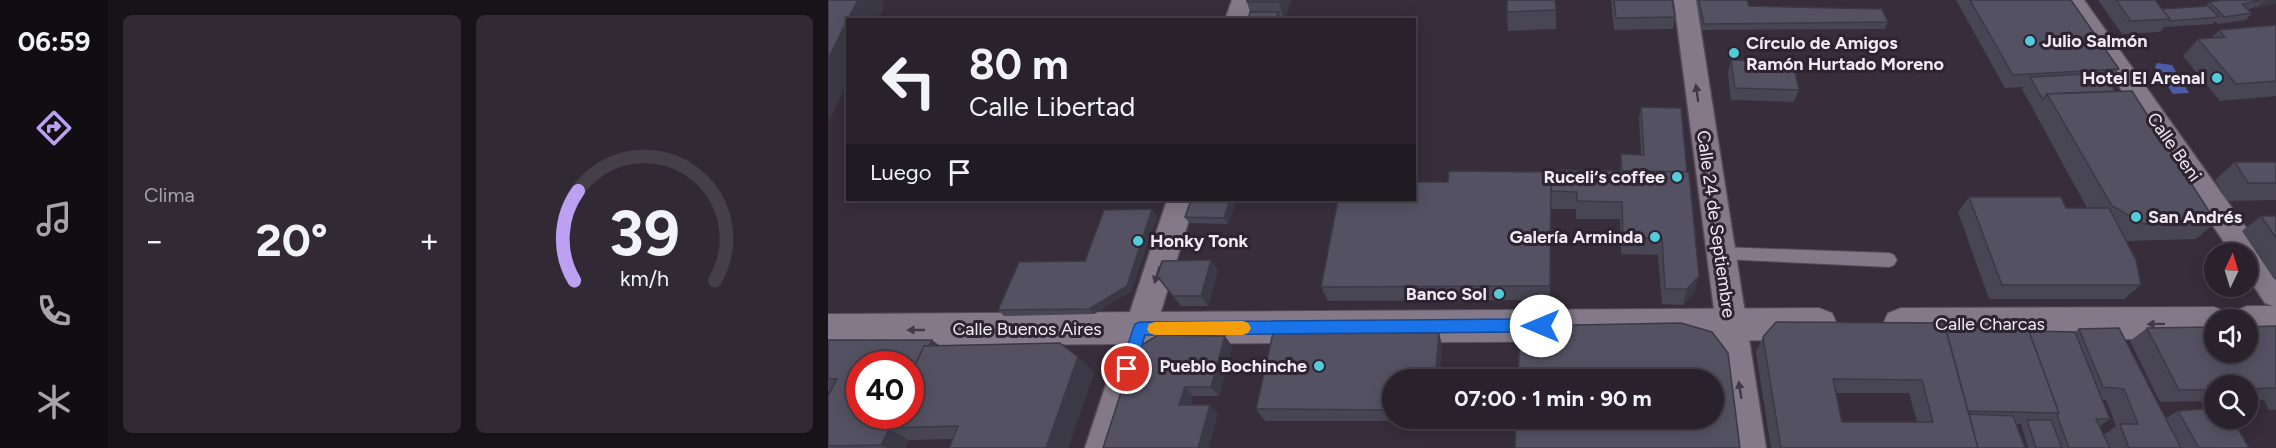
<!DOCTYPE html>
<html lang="es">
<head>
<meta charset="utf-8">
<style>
	body { margin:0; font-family:Figtree,sans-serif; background:#312a34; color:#f1f3f6; height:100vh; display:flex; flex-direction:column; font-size:22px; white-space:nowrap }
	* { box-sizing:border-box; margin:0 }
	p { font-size:20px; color:#a5a4a9 }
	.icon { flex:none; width:33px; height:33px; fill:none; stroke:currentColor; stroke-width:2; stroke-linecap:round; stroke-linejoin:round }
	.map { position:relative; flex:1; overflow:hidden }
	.side { display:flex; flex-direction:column; gap:15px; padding:15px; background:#171318; width:720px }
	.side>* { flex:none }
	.hud { position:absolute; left:18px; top:18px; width:570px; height:183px; border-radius:0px; box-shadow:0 3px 15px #0003,0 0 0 2px #453f48; background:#29222c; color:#f1f3f6; overflow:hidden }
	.needle { width:39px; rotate:4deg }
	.buttons { position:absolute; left:1376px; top:243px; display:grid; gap:12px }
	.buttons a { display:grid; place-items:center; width:54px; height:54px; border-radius:50%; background:#29222c; box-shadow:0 3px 15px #0003,0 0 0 2px #453f48; font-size:30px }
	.speed { position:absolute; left:18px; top:351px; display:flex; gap:12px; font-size:30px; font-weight:700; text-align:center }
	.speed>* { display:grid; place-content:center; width:78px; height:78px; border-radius:50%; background:#29222c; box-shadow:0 3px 15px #0003,0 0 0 2px #453f48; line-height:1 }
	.speed .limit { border:9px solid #d22; background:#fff; color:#111 }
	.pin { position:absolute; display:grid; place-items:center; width:51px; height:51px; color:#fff; margin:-26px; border:3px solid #fff; border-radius:50%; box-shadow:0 2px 6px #0007 }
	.me { position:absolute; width:66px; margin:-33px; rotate:270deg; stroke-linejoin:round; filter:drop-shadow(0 0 4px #0008) }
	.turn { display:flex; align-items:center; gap:21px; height:126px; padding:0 24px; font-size:27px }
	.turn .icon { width:78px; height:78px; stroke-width:2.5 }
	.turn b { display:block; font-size:42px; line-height:51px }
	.then { display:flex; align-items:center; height:57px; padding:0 24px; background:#0003; gap:12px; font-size:22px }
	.big { font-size:45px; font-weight:700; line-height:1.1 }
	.side .tile { flex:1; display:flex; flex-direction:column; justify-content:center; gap:9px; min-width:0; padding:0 21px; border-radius:9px; background:#312a34 }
	.side .dial { align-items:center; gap:0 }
	.dial svg { height:156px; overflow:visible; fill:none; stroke:#453f48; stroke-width:7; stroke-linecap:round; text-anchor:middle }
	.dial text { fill:#f1f3f6; stroke:none }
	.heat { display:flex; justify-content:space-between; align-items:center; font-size:33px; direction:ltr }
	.side .tiles { flex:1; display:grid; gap:15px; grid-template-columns:repeat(2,1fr) }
	.trip { position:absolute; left:554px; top:369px; width:342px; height:60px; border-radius:30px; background:#29222c; box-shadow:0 3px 15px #0003,0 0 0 2px #453f48; font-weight:700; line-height:60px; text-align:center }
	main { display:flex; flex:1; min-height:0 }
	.dock { display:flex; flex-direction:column; width:108px; justify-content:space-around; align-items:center; background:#100e12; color:#a5a4a9 }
	.dock .icon { width:42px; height:42px }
	.dock .on { color:#bca0f2 }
	.dock b { font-size:27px; color:#f1f3f6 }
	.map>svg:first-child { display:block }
	.water { fill:#4d5ca6 }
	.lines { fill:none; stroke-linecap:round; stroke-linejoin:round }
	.lane-casing { stroke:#554c58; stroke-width:2 }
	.street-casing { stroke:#554c58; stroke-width:3 }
	.secondary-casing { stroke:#554c58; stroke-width:2 }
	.lane { fill:#847989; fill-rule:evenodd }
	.street { fill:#847989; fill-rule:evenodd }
	.secondary { fill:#847989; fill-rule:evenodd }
	.wall { fill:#484654; fill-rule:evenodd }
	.shaded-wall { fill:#3b3945 }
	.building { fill:#545162; stroke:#3b3945; stroke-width:1.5; fill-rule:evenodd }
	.oneway { fill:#433847 }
	.route { fill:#1a73e8; stroke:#114b97; stroke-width:1.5 }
	.slow { fill:#f59e0b }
	.poi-dot { fill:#53cbda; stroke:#2d2331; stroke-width:2 }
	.labels { text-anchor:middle; stroke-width:6; stroke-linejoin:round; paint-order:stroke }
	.poi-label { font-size:18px; font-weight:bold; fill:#f0eaf3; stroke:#2d2331; text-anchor:end }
	.street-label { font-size:18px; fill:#f0eaf3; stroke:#2d2331 }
</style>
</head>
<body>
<main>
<nav class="dock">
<b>06:59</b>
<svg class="icon on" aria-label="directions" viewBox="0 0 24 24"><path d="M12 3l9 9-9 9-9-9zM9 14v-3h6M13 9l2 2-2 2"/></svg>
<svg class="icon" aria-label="music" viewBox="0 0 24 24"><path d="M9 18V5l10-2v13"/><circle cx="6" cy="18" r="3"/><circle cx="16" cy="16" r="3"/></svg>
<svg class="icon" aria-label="phone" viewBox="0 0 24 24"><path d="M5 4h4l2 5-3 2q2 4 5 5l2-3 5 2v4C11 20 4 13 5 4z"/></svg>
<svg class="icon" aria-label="climate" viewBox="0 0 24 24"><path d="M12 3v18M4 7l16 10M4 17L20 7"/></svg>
</nav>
<section class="side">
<div class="tiles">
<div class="tile"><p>Clima</p>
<div class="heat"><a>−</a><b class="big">20°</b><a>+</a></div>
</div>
<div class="tile dial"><svg viewBox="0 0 100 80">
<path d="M14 69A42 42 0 1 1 86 69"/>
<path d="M14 69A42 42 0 0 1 16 23" stroke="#bca0f2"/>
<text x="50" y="56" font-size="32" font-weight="700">39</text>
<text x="50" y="72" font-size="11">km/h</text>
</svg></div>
</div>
</section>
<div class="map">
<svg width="1448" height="448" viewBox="0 0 1448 448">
	<rect width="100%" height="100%" fill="#372d3b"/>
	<polygon class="water" points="1329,63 1344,65 1361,93 1345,94 1327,67"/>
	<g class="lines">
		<defs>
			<polygon id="lane" points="892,247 1061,253 1066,255 1069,260 1066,265 1061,267 892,259 887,258 884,253 887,248"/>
			<g id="street">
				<polygon points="404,0 426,0 421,20 397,20"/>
				<polygon points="846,0 868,0 938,448 904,448"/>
				<polygon points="1233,0 1256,0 1448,270 1448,307 1437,303 1419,276 1419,254 1404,254"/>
				<polygon points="339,200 367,200 291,448 257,448"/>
			</g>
			<g id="secondary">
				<polygon points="1419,306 1448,306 1448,338 1419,338 1419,320 1386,320 1386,339 1073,340 1060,335 1055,324 1060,313 1073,308 1386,307 1399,312 1402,319 1406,311"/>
				<polygon points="991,308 1004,313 1009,324 1004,335 991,340 0,346 0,314"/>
			</g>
		</defs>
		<use href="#lane" class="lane-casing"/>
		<use href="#street" class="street-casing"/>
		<use href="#secondary" class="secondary-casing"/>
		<use href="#lane" class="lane"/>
		<use href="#street" class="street"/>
		<use href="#secondary" class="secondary"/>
	</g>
	<g class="wall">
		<polygon points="419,0 464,0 456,19 422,12 419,2"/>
		<polygon points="783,0 844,0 847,17 845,29 786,30"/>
		<polygon points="869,0 919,0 921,6 1060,22 1057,29 874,30"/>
		<polygon points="1128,0 1243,0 1291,69 1281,82 1287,91 1388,222 1368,239 1298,241 1313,285 1296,299 1161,299 1130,212 1141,197 1238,208 1259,208 1194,89 1195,87 1177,88"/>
		<polygon points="1270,0 1327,0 1334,9 1378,6 1382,2 1394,0 1448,0 1428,8 1427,6 1425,8 1420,9 1424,13 1418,20 1390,24 1387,21 1385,24 1336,27 1332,32 1294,34"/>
		<polygon points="728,10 728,29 680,31 679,12"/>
		<polygon points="1448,25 1448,96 1392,101 1355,56 1370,39 1384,38 1391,30"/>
		<polygon points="903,60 971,90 966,102 903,100 900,73"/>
		<polygon points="813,107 867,291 855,305 834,304 830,255 793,254 792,219 748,219 748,209 723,209 723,187 722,300 500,301 493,287 620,182 723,172 792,171 793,154 813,155 811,119"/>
		<polygon points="1407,162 1448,162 1448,200 1400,201 1387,180"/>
		<polygon points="408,200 400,224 361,223 357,217"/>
		<polygon points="329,216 303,291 266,314 176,316 170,310 257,261"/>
		<polygon points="1433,216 1448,216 1448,280 1446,279 1414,231"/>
		<polygon points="383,260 390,271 380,306 353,306 329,276"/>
		<path d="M1117,325L1201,331L1247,332L1251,329L1338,418L1350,411L1421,448H1200L1193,424H1188L1198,448H943L928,352L935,337ZM1008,393H1081L1089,422H1014ZM1275,400H1278L1288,426L1275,435L1272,426L1282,419Z"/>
		<polygon points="1448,326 1448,410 1441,410 1436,400 1419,400 1419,386 1386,386 1386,401 1332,402 1302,341 1319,328"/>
		<polygon points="0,340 112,346 250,357 266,372 240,448 121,448 124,439 81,440 77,448 0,448 0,396 2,391 0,391"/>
		<polygon points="614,345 564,380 564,418 608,418 608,421 437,421 428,409"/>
		<polygon points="404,346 391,396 365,396 363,405 382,405 390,414 275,448"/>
	</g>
	<g class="shaded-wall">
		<polygon points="30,0 53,0 57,5 50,20 20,20"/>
		<polygon points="452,0 464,0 456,19 451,2"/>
		<polygon points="1440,0 1448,0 1448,4 1428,8 1435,1"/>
		<polygon points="450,12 453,19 453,20 448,20"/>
		<polygon points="20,21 20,82 2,119 0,117 0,59"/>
		<polygon points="402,200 408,200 400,224 396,218"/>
		<polygon points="324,209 329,216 303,291 266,314 261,309"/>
		<polygon points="383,260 390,271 380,306 373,296"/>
		<polygon points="871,276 867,291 855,305 859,289"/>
		<polygon points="611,333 614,345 612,380 607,380"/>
		<polygon points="397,336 404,346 391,396 383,387"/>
		<polygon points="104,340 122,353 82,384"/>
		<polygon points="250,357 266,372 240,448 218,448"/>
		<polygon points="357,387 365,396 360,414 351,405"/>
		<polygon points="382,405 390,414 381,448 370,448"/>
		<polygon points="61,429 81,440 77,448 58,448 53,445"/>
	</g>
	<g class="building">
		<polygon points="0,0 30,0 0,59"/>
		<polygon points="419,0 452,0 451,2 419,2"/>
		<polygon points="679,0 727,0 728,10 679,12"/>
		<polygon points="786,0 844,0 847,17 788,18"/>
		<polygon points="871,0 919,0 921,6 1054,9 1060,22 876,24"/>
		<polygon points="1142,0 1243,0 1291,69 1185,75"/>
		<polygon points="1288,0 1327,0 1342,19 1303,21"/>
		<polygon points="1394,0 1430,0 1431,1 1414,4 1424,13 1396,17 1382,2"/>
		<polygon points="1380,6 1391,17 1342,21 1342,19 1334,9"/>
		<polygon points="422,12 450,12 448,20 420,20"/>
		<polygon points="1448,25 1448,81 1408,84 1370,39 1397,37 1391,30"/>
		<polygon points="903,60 965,62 971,90 907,88"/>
		<polygon points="1275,73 1287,91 1219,94 1215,100 1202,77"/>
		<polygon points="1304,91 1388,222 1316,224 1284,206 1219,94"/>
		<polygon points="813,107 853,108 859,172 794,171 793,154 816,155"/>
		<polygon points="1407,162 1448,162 1448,183 1420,183"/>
		<polygon points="723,170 861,172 871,276 859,289 837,289 834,238 795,238 794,202 749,201 749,192 723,191"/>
		<polygon points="621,171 723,172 722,286 493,287 510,200 586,200 586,182 620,182"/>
		<polygon points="1141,197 1233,197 1238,208 1281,208 1308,260 1313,285 1174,285"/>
		<polygon points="363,200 402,200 396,218 357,217"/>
		<polygon points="324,209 299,286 261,309 170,310 191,262 257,261 276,210"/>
		<polygon points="1433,216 1448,216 1448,238"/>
		<polygon points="383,260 373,296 345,296 329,276 334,261"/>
		<path d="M948,322L1116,323L1150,448H953L935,337ZM1005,379L1094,380L1105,422H1014Z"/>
		<polygon points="853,323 884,332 900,353 912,448 687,448 688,418 885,418 885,380 690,380 692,326"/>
		<polygon points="1117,325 1200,328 1231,413 1140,411"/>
		<polygon points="1448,326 1448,388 1419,389 1419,386 1386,386 1386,390 1351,390 1319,328 1386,327 1386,352 1419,352 1419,327"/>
		<polygon points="1291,328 1353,448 1301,448 1292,424 1310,424 1296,389 1275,387 1251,329"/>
		<polygon points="1201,331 1247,332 1282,419 1268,419 1282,448 1241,448 1229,415 1231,413"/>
		<polygon points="445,333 611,333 607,380 564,380 564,410 428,409"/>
		<polygon points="330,335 397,336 383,387 357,387 351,405 382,405 370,448 275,448 307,349"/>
		<polygon points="0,340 104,340 101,346 96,346 82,376 82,364 32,364 32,416 64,416 59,428 61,429 53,445 0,446 0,396 9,379 0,379"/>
		<polygon points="232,343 250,357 218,448 121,448 130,426 59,428 64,416 82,416 82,376 96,346"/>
		<polygon points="1386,408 1386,418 1404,418 1421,448 1371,448 1350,411"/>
		<polygon points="1141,414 1185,416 1197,448 1150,448"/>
		<polygon points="1199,420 1223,420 1234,448 1208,448"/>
	</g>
	<defs><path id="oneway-solid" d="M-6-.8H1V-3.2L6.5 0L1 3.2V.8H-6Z" transform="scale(1.5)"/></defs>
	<g class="oneway">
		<use href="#oneway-solid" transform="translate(869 93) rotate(-98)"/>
		<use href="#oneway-solid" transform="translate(329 275) rotate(107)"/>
		<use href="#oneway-solid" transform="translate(1328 324) rotate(179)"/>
		<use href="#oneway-solid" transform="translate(88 330) rotate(180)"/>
		<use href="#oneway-solid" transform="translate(912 390) rotate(-99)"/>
	</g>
	<polygon class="route" points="713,319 718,321 721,326 718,330 713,332 317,335 305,374 299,376 294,374 292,369 305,329 307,324 312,322"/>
	<polygon class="slow" points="415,321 420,323 423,328 420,333 415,335 327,335 321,333 319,329 321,324 327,322"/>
	<g class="poi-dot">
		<circle cx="1202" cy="41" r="6"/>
		<circle cx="906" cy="53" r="6"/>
		<circle cx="1389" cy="78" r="6"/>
		<circle cx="849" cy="177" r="6"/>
		<circle cx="1308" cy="217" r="6"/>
		<circle cx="827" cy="237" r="6"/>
		<circle cx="310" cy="241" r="6"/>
		<circle cx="671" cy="294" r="6"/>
		<circle cx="491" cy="366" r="6"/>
	</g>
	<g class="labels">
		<g class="poi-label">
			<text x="1214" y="47" text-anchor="start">Julio Salmón</text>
			<text x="918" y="49" text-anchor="start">Círculo de Amigos<tspan x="918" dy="21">Ramón Hurtado Moreno</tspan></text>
			<text x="1377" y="84">Hotel El Arenal</text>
			<text x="837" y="183">Ruceli‘s coffee</text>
			<text x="1320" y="223" text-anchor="start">San Andrés</text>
			<text x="815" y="243">Galería Arminda</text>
			<text x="322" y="247" text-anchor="start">Honky Tonk</text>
			<text x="659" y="300">Banco Sol</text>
			<text x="479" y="372">Pueblo Bochinche</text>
		</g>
		<g class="street-label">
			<text transform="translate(1346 147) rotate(55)" y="6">Calle Beni</text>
			<text transform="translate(888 224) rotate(82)" y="6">Calle 24 de Septiembre</text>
			<text x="1162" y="330">Calle Charcas</text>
			<text x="199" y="335">Calle Buenos Aires</text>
		</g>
	</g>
</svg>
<div class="buttons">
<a><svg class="needle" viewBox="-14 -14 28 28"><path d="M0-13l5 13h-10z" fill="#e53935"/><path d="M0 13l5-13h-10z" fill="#a5a4a9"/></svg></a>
<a><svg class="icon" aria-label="sound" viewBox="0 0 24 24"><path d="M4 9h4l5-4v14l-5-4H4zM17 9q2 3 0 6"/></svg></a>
<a><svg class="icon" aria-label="search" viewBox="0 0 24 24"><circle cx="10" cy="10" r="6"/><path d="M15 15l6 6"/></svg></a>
</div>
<div class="speed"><div class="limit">40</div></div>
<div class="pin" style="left:299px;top:369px;background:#d93025"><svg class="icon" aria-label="arrive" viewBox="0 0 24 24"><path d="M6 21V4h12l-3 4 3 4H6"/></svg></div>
<svg class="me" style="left:713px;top:326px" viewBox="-20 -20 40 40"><circle r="19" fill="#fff"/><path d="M0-13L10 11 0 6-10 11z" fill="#1a73e8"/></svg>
<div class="trip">07:00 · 1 min · 90 m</div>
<div class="hud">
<div class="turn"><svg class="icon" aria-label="left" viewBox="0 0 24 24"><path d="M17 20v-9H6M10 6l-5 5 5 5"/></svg><div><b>80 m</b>Calle Libertad</div></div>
<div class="then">Luego<svg class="icon" aria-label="arrive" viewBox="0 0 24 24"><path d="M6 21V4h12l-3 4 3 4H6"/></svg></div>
</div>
</div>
</main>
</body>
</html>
